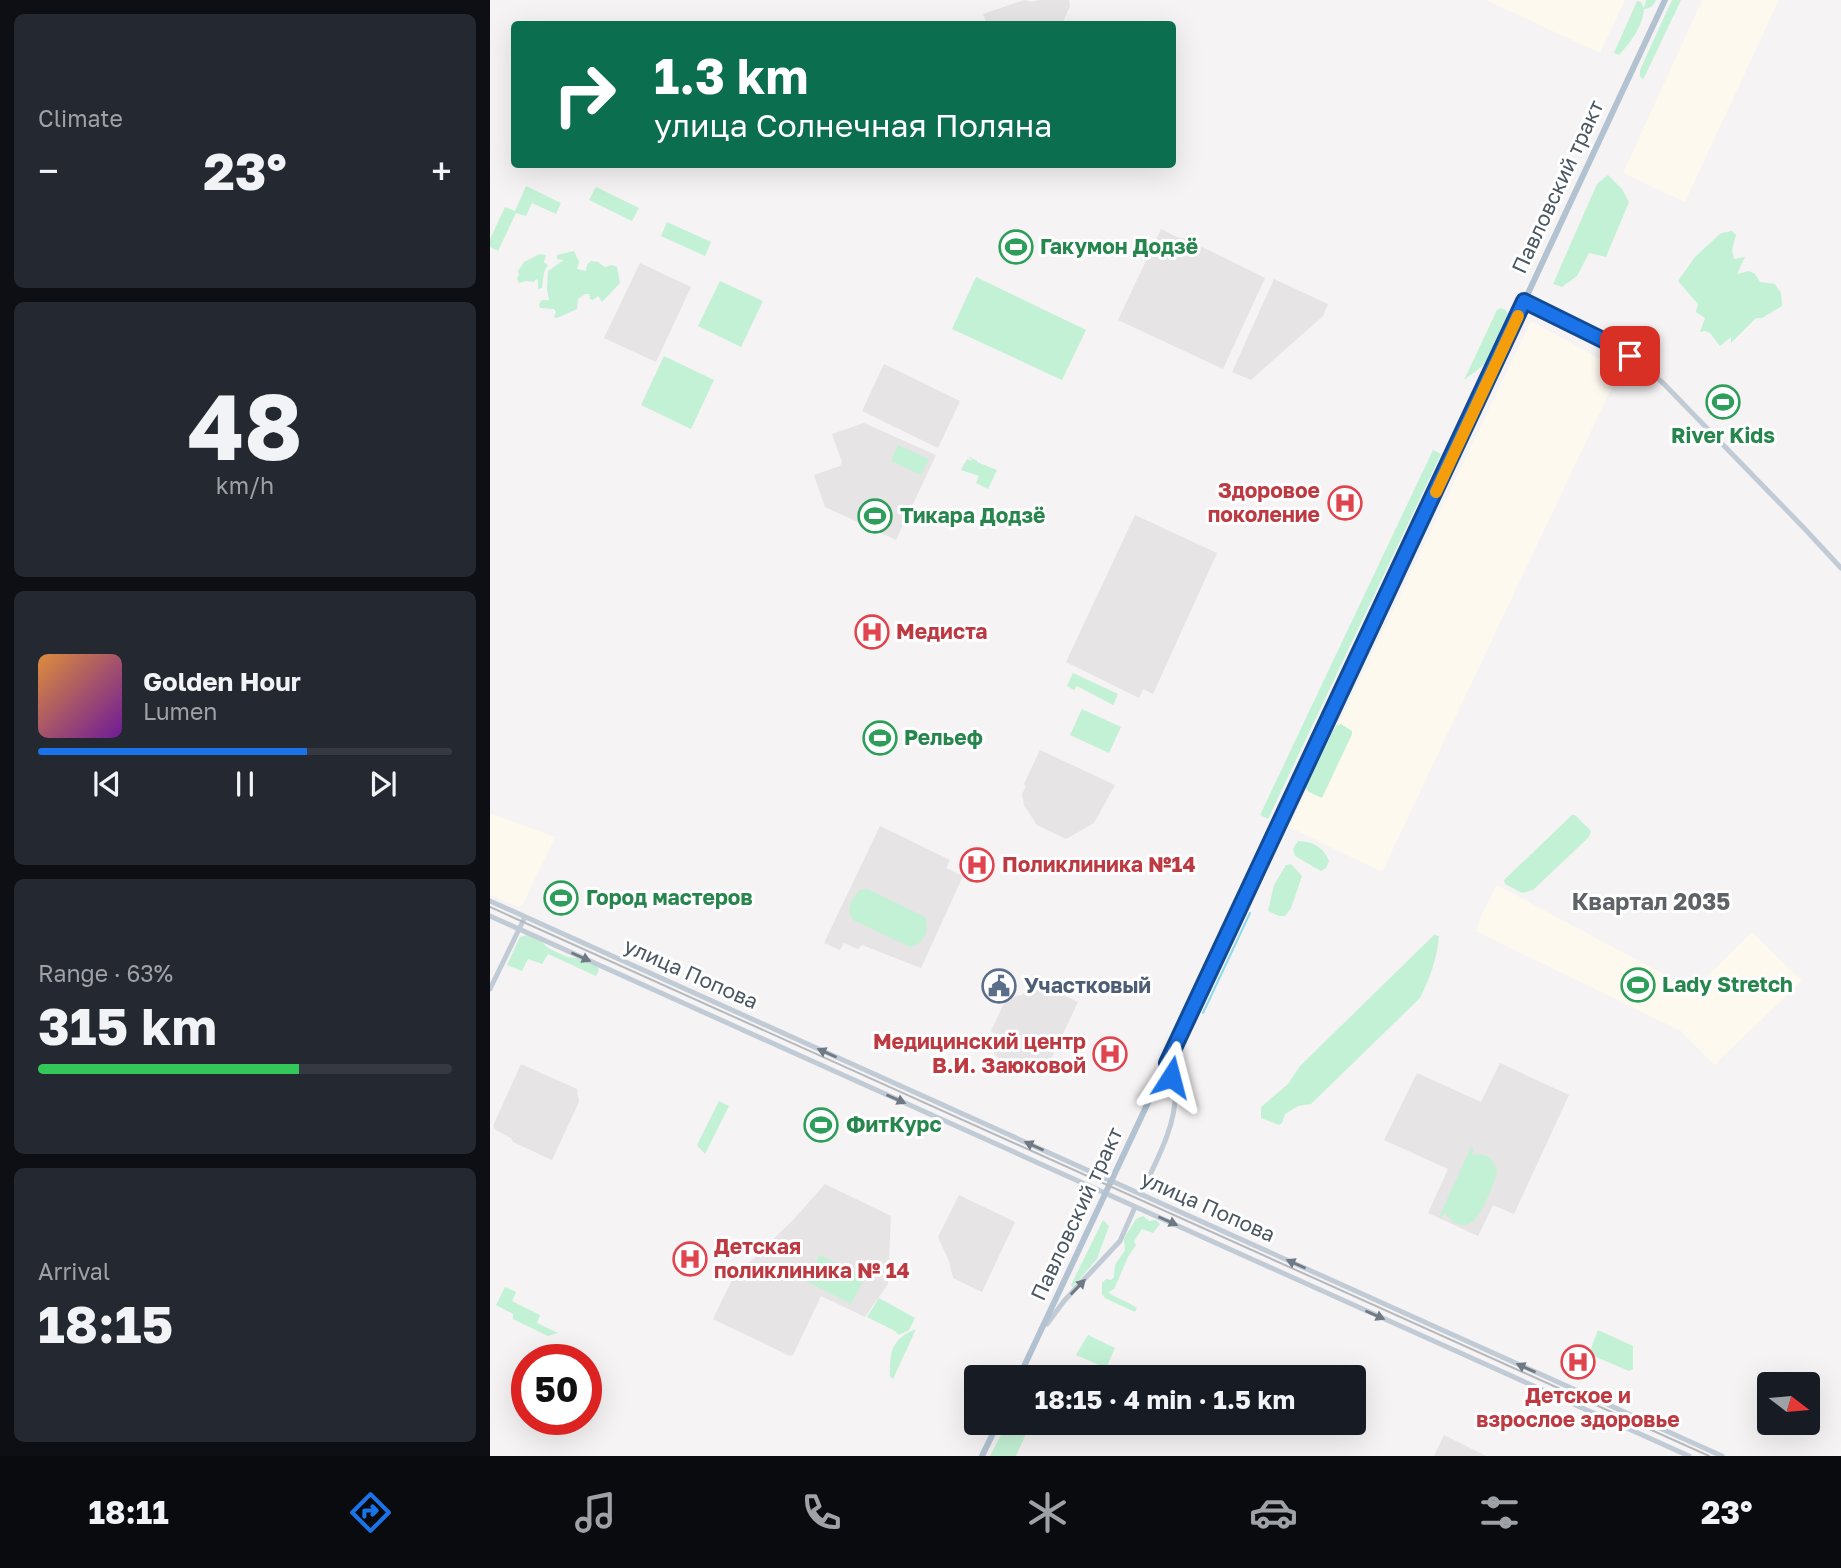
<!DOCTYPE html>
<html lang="en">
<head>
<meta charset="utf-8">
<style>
	body { margin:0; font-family:"Golos Text",sans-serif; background:#242831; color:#f1f3f6; height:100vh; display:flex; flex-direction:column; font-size:26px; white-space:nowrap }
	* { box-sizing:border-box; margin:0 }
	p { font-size:23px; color:#9ea1a6 }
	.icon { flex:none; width:38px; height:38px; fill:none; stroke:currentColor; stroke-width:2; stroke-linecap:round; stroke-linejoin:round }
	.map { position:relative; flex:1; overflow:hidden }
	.sheet { display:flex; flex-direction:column; gap:14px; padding:14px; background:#0d0f14; width:490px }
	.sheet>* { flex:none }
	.hud { position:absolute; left:21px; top:21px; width:665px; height:147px; border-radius:7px; box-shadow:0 7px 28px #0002; background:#0b6e4f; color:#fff; overflow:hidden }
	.needle { width:46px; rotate:106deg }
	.fabs { position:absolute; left:1267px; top:1372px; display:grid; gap:14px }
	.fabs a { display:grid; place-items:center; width:63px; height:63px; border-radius:7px; background:#171b24; box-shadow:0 7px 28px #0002; font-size:35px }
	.speed { position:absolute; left:21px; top:1344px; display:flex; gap:14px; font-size:35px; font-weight:700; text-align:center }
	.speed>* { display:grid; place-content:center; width:91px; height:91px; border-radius:50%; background:#171b24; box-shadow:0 7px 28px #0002; line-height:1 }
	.speed .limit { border:10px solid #d22; background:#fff; color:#111 }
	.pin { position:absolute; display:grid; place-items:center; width:60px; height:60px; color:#fff; margin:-30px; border-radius:14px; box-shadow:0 4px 10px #0006 }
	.me { position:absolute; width:77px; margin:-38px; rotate:9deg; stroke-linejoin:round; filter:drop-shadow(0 0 5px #0008) }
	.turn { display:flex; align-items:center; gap:24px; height:147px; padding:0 28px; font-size:32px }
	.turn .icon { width:91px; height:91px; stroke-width:2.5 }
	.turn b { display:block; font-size:49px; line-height:60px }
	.big { font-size:52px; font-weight:700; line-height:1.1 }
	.sheet .tile { flex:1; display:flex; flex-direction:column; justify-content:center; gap:10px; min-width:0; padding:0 24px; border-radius:10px; background:#242831 }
	.sheet .dial { align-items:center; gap:0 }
	.dial b { font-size:91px; line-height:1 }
	.song { display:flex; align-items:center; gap:21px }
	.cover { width:84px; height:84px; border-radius:10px; background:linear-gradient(135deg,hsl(30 70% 55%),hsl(280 70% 35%)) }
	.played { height:7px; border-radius:4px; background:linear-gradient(90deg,#1a73e8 65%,#363941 65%) }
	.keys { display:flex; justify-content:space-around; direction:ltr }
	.heat { display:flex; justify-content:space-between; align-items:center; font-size:38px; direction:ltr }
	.charge { height:10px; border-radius:5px; background:linear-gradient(90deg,#34c759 63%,#363941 0) }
	.trip { position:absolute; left:474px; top:1365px; width:402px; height:70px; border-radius:7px; background:#171b24; box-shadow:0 7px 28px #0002; font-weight:700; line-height:70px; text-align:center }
	.menu { display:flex; height:112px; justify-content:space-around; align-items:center; background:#090b0e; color:#9ea1a6 }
	.menu .icon { width:49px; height:49px }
	.menu .active { color:#1a73e8 }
	.menu b { font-size:32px; color:#f1f3f6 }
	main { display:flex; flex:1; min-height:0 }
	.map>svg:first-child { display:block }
	.commercial { fill:#fdf9ef }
	.education { fill:#e6e4e5 }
	.green { fill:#c3f1d5 }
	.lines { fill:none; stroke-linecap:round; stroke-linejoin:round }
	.stream { stroke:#90daee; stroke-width:2 }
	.secondary { stroke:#c1cbd6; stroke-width:5 }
	.primary { stroke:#b3c2d1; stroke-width:6 }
	.tram { stroke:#b5b8bd; stroke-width:2 }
	.oneway { fill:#6e7984 }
	.route-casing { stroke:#114b97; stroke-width:18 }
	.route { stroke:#1a73e8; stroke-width:12 }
	.slow { stroke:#f59e0b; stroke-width:12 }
	.labels { text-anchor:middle; stroke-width:6; stroke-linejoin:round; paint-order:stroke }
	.street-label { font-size:21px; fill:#4a5661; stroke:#fff }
	.leisure-label { font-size:21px; font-weight:bold; fill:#27864d; stroke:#fff; text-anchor:start }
	.health-label { font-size:21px; font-weight:bold; fill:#be3a42; stroke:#fff; text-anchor:start }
	.service-label { font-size:21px; font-weight:bold; fill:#4e5e75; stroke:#fff; text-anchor:start }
	.neighbourhood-label { font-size:23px; font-weight:bold; fill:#5f6368; stroke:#fff }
</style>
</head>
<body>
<main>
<section class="sheet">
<div class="tile"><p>Climate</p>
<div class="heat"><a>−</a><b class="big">23°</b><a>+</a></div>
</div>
<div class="tile dial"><b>48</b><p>km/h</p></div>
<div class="tile">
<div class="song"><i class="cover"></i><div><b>Golden Hour</b><p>Lumen</p></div></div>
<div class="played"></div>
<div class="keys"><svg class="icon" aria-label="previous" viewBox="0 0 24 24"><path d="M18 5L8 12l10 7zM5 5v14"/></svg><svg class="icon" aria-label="pause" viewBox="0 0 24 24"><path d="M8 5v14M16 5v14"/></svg><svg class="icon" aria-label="next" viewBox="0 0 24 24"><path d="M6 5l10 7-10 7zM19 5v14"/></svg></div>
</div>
<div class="tile"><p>Range · 63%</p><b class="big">315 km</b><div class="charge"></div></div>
<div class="tile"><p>Arrival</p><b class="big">18:15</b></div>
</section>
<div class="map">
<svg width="1351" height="1456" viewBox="0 0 1351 1456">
	<rect width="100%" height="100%" fill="#f5f3f3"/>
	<g class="commercial">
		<polygon points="996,0 1135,0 1110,53"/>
		<polygon points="1212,0 1289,0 1195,202 1133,173"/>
		<polygon points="1041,321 1130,370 892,872 799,827"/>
		<polygon points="0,813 65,837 33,904 29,907 0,895"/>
		<polygon points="1007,885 1203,990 1262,932 1312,981 1224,1065 1191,1031 986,931 991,916"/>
	</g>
	<g class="education">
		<polygon points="534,0 542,2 549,0 579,0 580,6 572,24 497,24 493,14"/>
		<polygon points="671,229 689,238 694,238 775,278 733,369 628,320"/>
		<polygon points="150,263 201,287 166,362 114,338"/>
		<polygon points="784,279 838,304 833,316 761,380 742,372"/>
		<polygon points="394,364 470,401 448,448 372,411"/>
		<polygon points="374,423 446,455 406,540 335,507 324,475 350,466 352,462 342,434"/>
		<polygon points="645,515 727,553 663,694 653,689 649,698 576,662"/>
		<polygon points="550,750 625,785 604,823 576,839 547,825 534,805 532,794 536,787 534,784"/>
		<polygon points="390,826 460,860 456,868 473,876 431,968 372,945 368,949 354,943 350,950 334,943"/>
		<polygon points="542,980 588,1002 555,1072 529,1075 514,1068 501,1048 507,1035 501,1031 516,999 531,995 537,991"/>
		<polygon points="1010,1063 1079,1095 1024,1214 1003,1205 988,1236 938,1213 958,1169 894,1140 927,1073 991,1102"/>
		<polygon points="31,1064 87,1089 89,1102 62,1160 23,1142 21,1138 6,1130 3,1126"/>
		<polygon points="335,1184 401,1216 398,1284 375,1317 331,1296 303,1355 300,1356 223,1319 243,1278 303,1220"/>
		<polygon points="469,1195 525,1222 492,1292 463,1278 459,1261 448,1237"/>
		<polygon points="954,1435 996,1456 944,1456"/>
	</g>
	<g class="green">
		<path d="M1156,0H1166C1163,6 1161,8 1154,9C1153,26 1140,43 1129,55L1124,53L1147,1L1151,2L1154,8Z"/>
		<polygon points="1182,0 1191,0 1153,80 1150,76 1150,70"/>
		<polygon points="1118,175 1132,189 1139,202 1116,257 1099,253 1087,276 1072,287 1063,284 1107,184"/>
		<polygon points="36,186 71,203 66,214 42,203 36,216 26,213 8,251 0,247 0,239 15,207 25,211"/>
		<polygon points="106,187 149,208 142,221 99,200"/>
		<polygon points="177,222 221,242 215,256 171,236"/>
		<polygon points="1242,231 1246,235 1242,250 1244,259 1255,257 1247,274 1259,271 1265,274 1270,282 1285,284 1291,293 1292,306 1272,318 1266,318 1241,343 1241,337 1230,346 1220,333 1215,331 1210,332 1215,318 1206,312 1208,304 1188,281 1205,257 1231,233"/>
		<polygon points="84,251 89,262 87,269 96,271 97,265 101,261 108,262 115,267 122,265 127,267 130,283 112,302 108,296 103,300 100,299 99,294 95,294 88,299 87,309 67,318 64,317 66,312 64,309 50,308 49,304 52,300 59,300 57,289 58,271 74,260 67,259 67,255"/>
		<polygon points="50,254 56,255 54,262 58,265 54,272 52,288 48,289 48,280 46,279 44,282 36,281 29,283 27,278 29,275 28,271 34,262"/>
		<polygon points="486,277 596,330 572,380 462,329"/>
		<polygon points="230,281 273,301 251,347 208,326"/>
		<polygon points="1011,308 1016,310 1018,314 995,364 974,380 1007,310"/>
		<polygon points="174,356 224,380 201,429 151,405"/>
		<polygon points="408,445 439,459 431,475 401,461"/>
		<polygon points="943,450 951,454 778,819 770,815"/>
		<polygon points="478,456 487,461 487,462 507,470 498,489 486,483 489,476 471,470 477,459 483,461"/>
		<polygon points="583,673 628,694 623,705 587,686 584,690 577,686"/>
		<polygon points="592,709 631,727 619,753 580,735"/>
		<polygon points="851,724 862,731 862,734 832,798 819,792 815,787 843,731 847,725"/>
		<polygon points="1082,815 1085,815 1101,831 1099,837 1043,890 1032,893 1015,884 1014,880"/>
		<path d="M808,841C824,842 833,847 839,861L836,868L831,871L805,856L803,849Z"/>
		<polygon points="801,864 812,876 801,908 795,916 789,916 778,911 784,885 796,865"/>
		<path d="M378,889L435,917C440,930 434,944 420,947L363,920L359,913L361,901L370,890Z"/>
		<polygon points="37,935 51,941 58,948 77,957 88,958 107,966 109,970 106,976 58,954 52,964 38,959 32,971 17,965 30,937"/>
		<path d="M944,935L949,936C947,959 940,978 930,998L821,1104L808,1106L795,1114L792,1123L789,1125L771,1118V1107L798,1084L810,1066Z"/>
		<polygon points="229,1101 239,1106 215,1154 207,1145"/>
		<path d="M981,1147L984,1148L982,1155C995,1152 1005,1158 1007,1172C1005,1182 993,1210 986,1218C976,1231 961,1224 955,1212L951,1218L949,1217Z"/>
		<path d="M653,1216L659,1221L666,1220L670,1224L663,1233L652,1229L644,1241L646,1245L638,1257L624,1289L618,1292C627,1299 637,1301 647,1308L645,1312L615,1298L612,1294V1283L616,1279L621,1280L624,1277L625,1265L635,1250L634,1239L636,1235L646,1219Z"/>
		<polygon points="613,1220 619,1226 607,1259 583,1287 581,1285"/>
		<polygon points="330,1255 375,1278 361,1304 316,1281"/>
		<polygon points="15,1287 26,1292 22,1301 50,1315 47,1323 68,1333 58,1336 23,1319 23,1314 6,1305"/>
		<polygon points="389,1298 425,1318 419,1330 409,1335 405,1331 377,1317"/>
		<path d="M426,1329L403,1379L400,1377C399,1353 401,1339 426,1329Z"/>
		<polygon points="1108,1330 1143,1346 1143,1369 1139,1371 1099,1354"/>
		<polygon points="598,1335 625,1348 616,1368 586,1355"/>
		<polygon points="524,1423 541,1423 526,1456 500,1456 512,1433 522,1427"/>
	</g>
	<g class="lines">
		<polyline class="stream" points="713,1013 760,913"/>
		<g class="secondary">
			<path d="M1034,301C1067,317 1101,331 1132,350C1147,359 1161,372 1174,384L1313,527L1351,568"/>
			<polyline points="0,901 1232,1456"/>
			<polyline points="0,916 1199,1456"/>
			<polyline points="0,989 35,917"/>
			<path d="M651,1194C664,1165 686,1127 685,1095C684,1084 680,1073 677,1063"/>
			<polyline points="557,1324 574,1301 630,1241 645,1207"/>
		</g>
		<g class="primary">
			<polyline points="529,1377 926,533 1175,0"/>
			<polyline points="492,1456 508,1423"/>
		</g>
		<polyline class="tram" points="0,907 1219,1456"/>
	</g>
	<defs><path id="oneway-solid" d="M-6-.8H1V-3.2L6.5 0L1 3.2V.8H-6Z" transform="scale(1.75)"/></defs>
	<g class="oneway">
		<use href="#oneway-solid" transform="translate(91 957) rotate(24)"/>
		<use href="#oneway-solid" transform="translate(337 1053) rotate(-156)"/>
		<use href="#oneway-solid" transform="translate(406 1099) rotate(24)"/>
		<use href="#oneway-solid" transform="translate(544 1146) rotate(-156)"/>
		<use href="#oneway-solid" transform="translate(678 1221) rotate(24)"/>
		<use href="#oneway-solid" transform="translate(806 1264) rotate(-156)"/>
		<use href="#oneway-solid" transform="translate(588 1287) rotate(-46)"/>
		<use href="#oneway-solid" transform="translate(885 1315) rotate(24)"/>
		<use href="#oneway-solid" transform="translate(1036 1368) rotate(-156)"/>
	</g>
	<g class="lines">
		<defs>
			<polyline id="route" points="681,1077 677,1063 1034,301 1117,342 1140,356"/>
		</defs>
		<use href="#route" class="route-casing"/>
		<use href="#route" class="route"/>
		<polyline class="slow" points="946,492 1028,316"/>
	</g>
	<defs>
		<symbol id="stadium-ring" viewBox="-11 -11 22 22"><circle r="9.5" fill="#fff" stroke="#2e9e5b" stroke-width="1.5"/><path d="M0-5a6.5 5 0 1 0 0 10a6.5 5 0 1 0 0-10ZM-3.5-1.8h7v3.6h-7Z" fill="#2e9e5b"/></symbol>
		<symbol id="hospital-ring" viewBox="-11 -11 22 22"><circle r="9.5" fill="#fff" stroke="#e0444e" stroke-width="1.5"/><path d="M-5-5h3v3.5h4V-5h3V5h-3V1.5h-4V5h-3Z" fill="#e0444e"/></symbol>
		<symbol id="civic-ring" viewBox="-11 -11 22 22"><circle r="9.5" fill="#fff" stroke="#5c6f8a" stroke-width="1.5"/><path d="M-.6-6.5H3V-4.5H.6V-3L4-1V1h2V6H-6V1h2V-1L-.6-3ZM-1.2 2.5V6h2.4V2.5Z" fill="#5c6f8a"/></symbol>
	</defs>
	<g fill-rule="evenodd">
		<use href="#stadium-ring" x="507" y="228" width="38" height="38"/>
		<use href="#stadium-ring" x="1214" y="383" width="38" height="38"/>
		<use href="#hospital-ring" x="836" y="484" width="38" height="38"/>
		<use href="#stadium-ring" x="366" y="497" width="38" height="38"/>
		<use href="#hospital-ring" x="363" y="613" width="38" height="38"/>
		<use href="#stadium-ring" x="371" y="719" width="38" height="38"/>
		<use href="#hospital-ring" x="468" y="846" width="38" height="38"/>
		<use href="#stadium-ring" x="52" y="879" width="38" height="38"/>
		<use href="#stadium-ring" x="1129" y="966" width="38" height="38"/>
		<use href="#civic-ring" x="490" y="967" width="38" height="38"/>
		<use href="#hospital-ring" x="601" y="1035" width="38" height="38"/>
		<use href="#stadium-ring" x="312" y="1106" width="38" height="38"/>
		<use href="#hospital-ring" x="181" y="1240" width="38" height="38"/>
		<use href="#hospital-ring" x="1069" y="1343" width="38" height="38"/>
	</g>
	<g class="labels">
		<g class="street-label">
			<text transform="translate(1068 187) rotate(-65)" y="7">Павловский тракт</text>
			<text transform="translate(201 974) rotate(24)" y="7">улица Попова</text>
			<text transform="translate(718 1207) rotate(24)" y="7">улица Попова</text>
			<text transform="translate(587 1214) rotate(-65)" y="7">Павловский тракт</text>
		</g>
		<g class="leisure-label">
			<text x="550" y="254">Гакумон Додзё</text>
			<text x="1233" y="443" text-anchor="middle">River Kids</text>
			<text x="410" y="523">Тикара Додзё</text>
			<text x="414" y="745">Рельеф</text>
			<text x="96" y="905">Город мастеров</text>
			<text x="1172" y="992">Lady Stretch</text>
			<text x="356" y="1132">ФитКурс</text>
		</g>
		<g class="health-label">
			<text x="830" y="498" text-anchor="end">Здоровое<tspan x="830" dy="24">поколение</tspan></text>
			<text x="406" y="639">Медиста</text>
			<text x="512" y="872">Поликлиника №14</text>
			<text x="596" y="1049" text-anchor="end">Медицинский центр<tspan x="596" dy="24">В.И. Заюковой</tspan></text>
			<text x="224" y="1254">Детская<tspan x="224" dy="24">поликлиника № 14</tspan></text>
			<text x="1088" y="1403" text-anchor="middle">Детское и<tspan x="1088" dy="24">взрослое здоровье</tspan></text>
		</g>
		<g class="service-label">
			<text x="534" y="993">Участковый</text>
		</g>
		<g class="neighbourhood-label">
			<text x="1161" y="910">Квартал 2035</text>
		</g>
	</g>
</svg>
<div class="fabs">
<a><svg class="needle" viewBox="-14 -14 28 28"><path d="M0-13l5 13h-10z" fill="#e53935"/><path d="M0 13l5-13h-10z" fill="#9ea1a6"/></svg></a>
</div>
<div class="speed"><div class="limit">50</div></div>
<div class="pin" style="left:1140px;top:356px;background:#d93025"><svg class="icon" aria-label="arrive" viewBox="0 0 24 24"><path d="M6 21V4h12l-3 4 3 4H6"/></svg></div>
<svg class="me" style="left:681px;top:1077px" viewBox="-20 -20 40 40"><path d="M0-17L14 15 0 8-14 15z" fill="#1a73e8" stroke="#fff" stroke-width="4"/></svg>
<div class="trip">18:15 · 4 min · 1.5 km</div>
<div class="hud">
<div class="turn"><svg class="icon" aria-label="right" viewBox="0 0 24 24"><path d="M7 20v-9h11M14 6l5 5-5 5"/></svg><div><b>1.3 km</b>улица Солнечная Поляна</div></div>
</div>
</div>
</main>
<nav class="menu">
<b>18:11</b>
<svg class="icon active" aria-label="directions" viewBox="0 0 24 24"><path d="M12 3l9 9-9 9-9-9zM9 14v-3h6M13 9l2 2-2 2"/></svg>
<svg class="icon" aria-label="music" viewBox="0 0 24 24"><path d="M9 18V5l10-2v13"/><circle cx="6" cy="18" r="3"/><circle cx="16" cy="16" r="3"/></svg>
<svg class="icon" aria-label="phone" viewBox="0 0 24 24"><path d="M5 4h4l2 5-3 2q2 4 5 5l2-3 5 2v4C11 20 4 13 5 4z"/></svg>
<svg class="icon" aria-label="climate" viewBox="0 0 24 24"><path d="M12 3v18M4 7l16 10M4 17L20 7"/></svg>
<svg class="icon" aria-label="car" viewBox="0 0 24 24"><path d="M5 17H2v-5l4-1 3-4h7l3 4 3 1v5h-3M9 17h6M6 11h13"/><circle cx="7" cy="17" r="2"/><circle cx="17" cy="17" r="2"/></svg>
<svg class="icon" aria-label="filters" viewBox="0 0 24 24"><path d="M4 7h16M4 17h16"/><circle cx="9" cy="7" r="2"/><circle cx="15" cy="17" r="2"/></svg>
<b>23°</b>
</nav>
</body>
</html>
